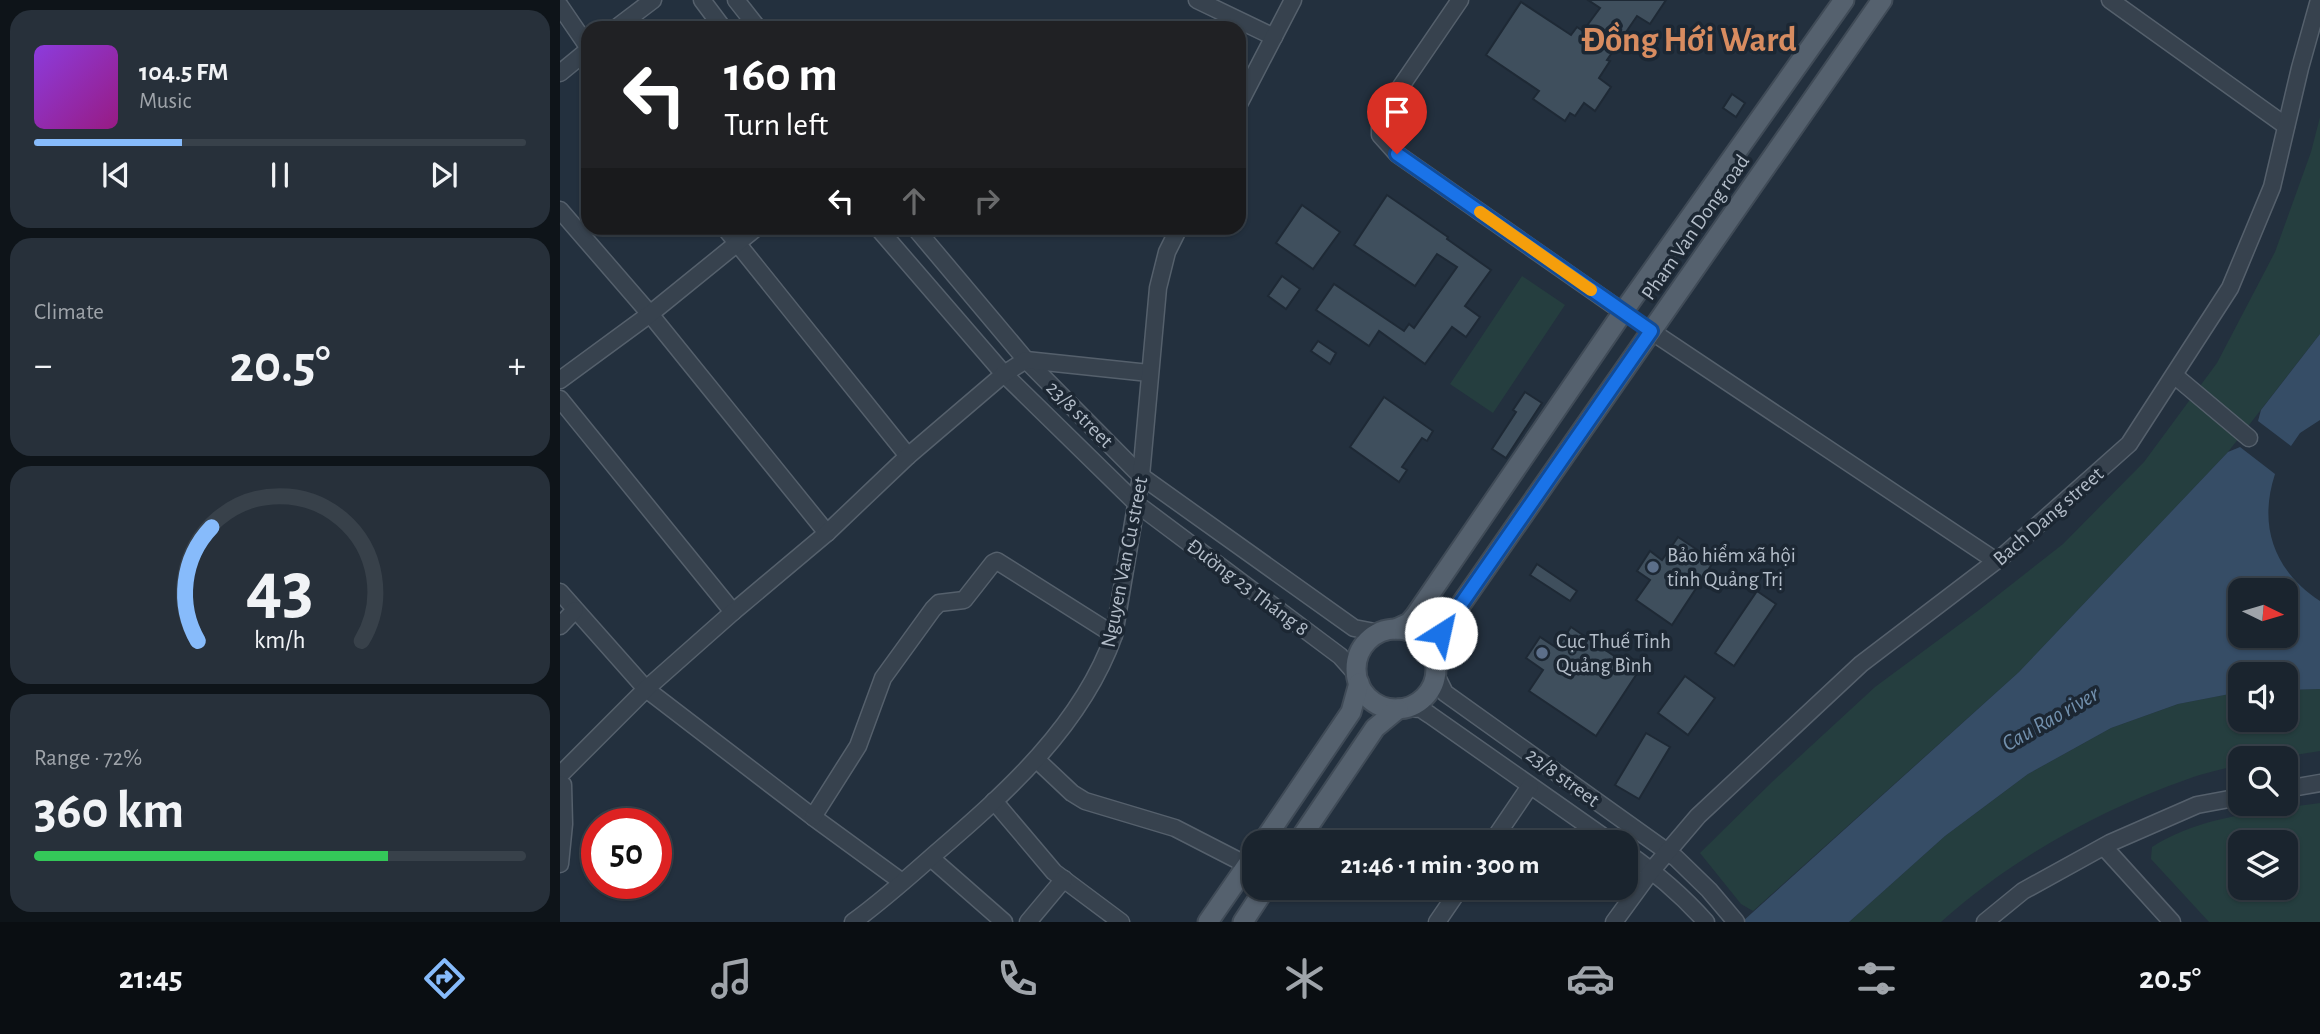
<!DOCTYPE html>
<html lang="en">
<head>
<meta charset="utf-8">
<style>
	body { margin:0; font-family:"Alegreya Sans",sans-serif; background:#27303a; color:#f1f3f6; height:100vh; display:flex; flex-direction:column; font-size:26px; white-space:nowrap }
	* { box-sizing:border-box; margin:0 }
	p { font-size:23px; color:#9fa4aa }
	.icon { flex:none; width:38px; height:38px; fill:none; stroke:currentColor; stroke-width:2; stroke-linecap:round; stroke-linejoin:round }
	.map { position:relative; flex:1; overflow:hidden }
	.drawer { display:flex; flex-direction:column; gap:10px; padding:10px; background:#0e1419; width:560px }
	.drawer>* { flex:none }
	.guide { position:absolute; left:21px; top:21px; width:665px; height:214px; border-radius:21px; box-shadow:0 2px 5px #0004,0 0 0 2px #38414a; background:#202124; color:#fff; overflow:hidden }
	.needle { width:46px; rotate:95deg }
	.tools { position:absolute; left:1668px; top:578px; display:grid; gap:14px }
	.tools a { display:grid; place-items:center; width:70px; height:70px; border-radius:14px; background:#1a242e; box-shadow:0 2px 5px #0004,0 0 0 2px #38414a; font-size:35px }
	.speed { position:absolute; left:21px; top:808px; display:flex; gap:14px; font-size:35px; font-weight:700; text-align:center }
	.speed>* { display:grid; place-content:center; width:91px; height:91px; border-radius:50%; background:#1a242e; box-shadow:0 2px 5px #0004,0 0 0 2px #38414a; line-height:1 }
	.speed .limit { border:10px solid #d22; background:#fff; color:#111 }
	.pin { position:absolute; display:grid; place-items:center; width:60px; height:60px; color:#fff; margin:-72px -30px; border-radius:50% 50% 50% 0; rotate:-45deg; box-shadow:0 0 7px #0007 }
	.pin .icon { rotate:45deg }
	.me { position:absolute; width:77px; margin:-38px; rotate:35deg; stroke-linejoin:round; filter:drop-shadow(0 0 5px #0008) }
	.turn { display:flex; align-items:center; gap:24px; height:147px; padding:0 28px; font-size:32px }
	.turn .icon { width:91px; height:91px; stroke-width:2.5 }
	.turn b { display:block; font-size:49px; line-height:60px }
	.lanes { display:flex; align-items:center; height:66px; padding:0 28px; background:#0003; justify-content:center; gap:35px; direction:ltr }
	.lanes .off { opacity:.35 }
	.big { font-size:52px; font-weight:700; line-height:1.1 }
	.drawer .card { flex:1; display:flex; flex-direction:column; justify-content:center; gap:10px; min-width:0; padding:0 24px; border-radius:21px; background:#27303a }
	.drawer .dial { align-items:center; gap:0 }
	.dial svg { height:182px; overflow:visible; fill:none; stroke:#38414a; stroke-width:7; stroke-linecap:round; text-anchor:middle }
	.dial text { fill:#f1f3f6; stroke:none }
	.song { display:flex; align-items:center; gap:21px }
	.cover { width:84px; height:84px; border-radius:10px; background:linear-gradient(135deg,hsl(270 70% 55%),hsl(310 70% 35%)) }
	.played { height:7px; border-radius:4px; background:linear-gradient(90deg,#87bbfb 30%,#38414a 30%) }
	.keys { display:flex; justify-content:space-around; direction:ltr }
	.heat { display:flex; justify-content:space-between; align-items:center; font-size:38px; direction:ltr }
	.charge { height:10px; border-radius:5px; background:linear-gradient(90deg,#34c759 72%,#38414a 0) }
	.trip { position:absolute; left:682px; top:830px; width:396px; height:70px; border-radius:21px; background:#1a242e; box-shadow:0 2px 5px #0004,0 0 0 2px #38414a; font-weight:700; line-height:70px; text-align:center }
	.dock { display:flex; height:112px; justify-content:space-around; align-items:center; background:#0a0e12; color:#9fa4aa }
	.dock .icon { width:49px; height:49px }
	.dock .active { color:#87bbfb }
	.dock b { font-size:32px; color:#f1f3f6 }
	main { display:flex; flex:1; min-height:0 }
	.map>svg:first-child { display:block }
	.green { fill:#253e3f; fill-rule:evenodd }
	.water { fill:#364d66; fill-rule:evenodd }
	.building { fill:#3f4f5d; stroke:#1e2935; stroke-width:2 }
	.lines { fill:none; stroke-linecap:round; stroke-linejoin:round }
	.minor-casing { stroke:#55606c; stroke-width:19 }
	.major-casing { stroke:#404b57; stroke-width:23 }
	.minor { stroke:#37424e; stroke-width:16 }
	.major { stroke:#55616e; stroke-width:19 }
	.route-casing { stroke:#114b97; stroke-width:18 }
	.route { stroke:#1a73e8; stroke-width:12 }
	.slow { stroke:#f59e0b; stroke-width:12 }
	.service-dot { fill:#5c6f8a; stroke:#1c2733; stroke-width:2.5 }
	.labels { text-anchor:middle; stroke-width:7; stroke-linejoin:round; paint-order:stroke }
	.street-label { font-size:21px; fill:#b3bdc9; stroke:#1c2733 }
	.poi-label { font-size:21px; fill:#b3bdc9; stroke:#1c2733; text-anchor:start }
	.water-label { font-size:23px; font-style:italic; fill:#7290ad; stroke:#1c2733 }
	.town-label { font-size:35px; font-weight:bold; fill:#d88c60; stroke:#1c2733 }
</style>
</head>
<body>
<main>
<section class="drawer">
<div class="card">
<div class="song"><i class="cover"></i><div><b>104.5 FM</b><p>Music</p></div></div>
<div class="played"></div>
<div class="keys"><svg class="icon" aria-label="previous" viewBox="0 0 24 24"><path d="M18 5L8 12l10 7zM5 5v14"/></svg><svg class="icon" aria-label="pause" viewBox="0 0 24 24"><path d="M8 5v14M16 5v14"/></svg><svg class="icon" aria-label="next" viewBox="0 0 24 24"><path d="M6 5l10 7-10 7zM19 5v14"/></svg></div>
</div>
<div class="card"><p>Climate</p>
<div class="heat"><a>−</a><b class="big">20.5°</b><a>+</a></div>
</div>
<div class="card dial"><svg viewBox="0 0 100 80">
<path d="M14 69A42 42 0 1 1 86 69"/>
<path d="M14 69A42 42 0 0 1 20 19" stroke="#87bbfb"/>
<text x="50" y="56" font-size="32" font-weight="700">43</text>
<text x="50" y="72" font-size="11">km/h</text>
</svg></div>
<div class="card"><p>Range · 72%</p><b class="big">360 km</b><div class="charge"></div></div>
</section>
<div class="map">
<svg width="1760" height="922" viewBox="0 0 1760 922">
	<rect width="100%" height="100%" fill="#23303e"/>
	<g class="green">
		<polygon points="1760,117 1760,334 1668,452 1459,672 1193,911 1181,904 1140,853 1212,782 1315,687 1419,610 1503,544 1584,462 1657,363 1715,252 1751,152"/>
		<polygon points="962,276 1005,305 933,413 890,384"/>
		<path d="M1760,689V751L1717,758H1680V765C1663,769 1644,773 1628,779C1539,810 1451,859 1381,922H1289L1385,836L1468,774L1551,728L1618,704L1680,692V719H1726V690Z"/>
		<path d="M1760,803V922H1649L1591,859L1592,847C1639,816 1705,811 1760,803ZM1680,842H1726V887H1680Z"/>
	</g>
	<g class="water">
		<polygon points="1760,334 1760,420 1740,433 1731,446 1698,421 1701,410"/>
		<path d="M1680,447L1715,474C1698,526 1714,571 1760,601V689L1726,690V674H1680V692L1618,704L1551,728L1468,774L1385,836L1289,922H1182L1459,672L1668,452ZM1680,590H1726V635H1680Z"/>
	</g>
	<g class="building">
		<polygon points="1028,0 1106,0 1090,24 1077,16 1047,60 1050,61 1039,78 1051,87 1035,111 1024,103 1015,116 1010,113 1005,121 973,99 979,91 926,55 961,2 1011,35 1017,27 1023,31 1040,8"/>
		<polygon points="1172,94 1185,103 1176,117 1163,108"/>
		<polygon points="827,195 888,237 887,239 931,270 905,306 920,317 906,337 892,327 865,364 819,331 809,346 756,310 774,284 844,331 849,324 854,328 897,267 877,254 855,286 794,245"/>
		<polygon points="742,205 780,232 753,269 716,243"/>
		<polygon points="722,276 740,289 726,309 708,296"/>
		<polygon points="758,341 776,353 770,364 751,351"/>
		<polygon points="965,392 982,403 946,458 932,449 956,412 953,410"/>
		<polygon points="824,397 873,431 867,441 862,438 842,467 847,470 839,482 790,447"/>
		<polygon points="1118,537 1154,561 1112,625 1076,600 1090,580 1077,571 1090,551 1102,560"/>
		<polygon points="977,564 1017,591 1010,601 970,575"/>
		<polygon points="1197,591 1216,604 1174,666 1155,653"/>
		<polygon points="1011,627 1078,672 1036,736 969,691 983,670 966,658 980,637 997,648"/>
		<polygon points="1125,676 1155,698 1128,735 1098,713"/>
		<polygon points="1086,733 1110,747 1079,799 1055,785"/>
	</g>
	<g class="lines">
		<defs>
			<g id="minor">
				<polyline points="142,0 163,28"/>
				<polyline points="176,0 198,28"/>
				<polyline points="637,0 714,37"/>
				<polyline points="900,0 820,117 820,135 837,154 1063,312"/>
				<polyline points="1550,0 1726,126"/>
				<polyline points="0,6 28,47"/>
				<polyline points="56,28 93,0"/>
				<polyline points="0,73 28,50"/>
				<polyline points="679,104 733,0"/>
				<polyline points="0,210 90,314 267,533"/>
				<polyline points="165,228 348,456"/>
				<polyline points="318,228 444,374 577,504 780,656 796,674"/>
				<polyline points="355,228 466,360 581,476 794,628 820,633"/>
				<polyline points="1091,331 1436,561"/>
				<polyline points="1614,375 1689,438"/>
				<polyline points="0,380 90,314 196,228"/>
				<polyline points="0,399 173,612"/>
				<polyline points="0,592 86,689 253,817 342,882"/>
				<polyline points="0,626 15,610"/>
				<polyline points="875,673 885,693 1116,858 1149,890 1176,922"/>
				<polyline points="848,708 861,709 870,715 1051,842"/>
				<polyline points="477,760 512,793 525,801 615,828 687,865"/>
				<polyline points="0,775 86,689 173,612 267,533 348,456 444,374 466,360 589,373"/>
				<polyline points="0,784 3,785 4,824 0,864"/>
				<polyline points="1726,789 1760,783"/>
				<polyline points="434,801 494,872 561,922"/>
				<polyline points="253,817 298,746 323,678 373,609 379,603 404,600 433,563 437,561 554,635"/>
				<polyline points="932,842 970,786"/>
				<polyline points="1544,847 1612,922"/>
				<path d="M1066,852C1096,873 1121,894 1146,922"/>
				<polyline points="371,858 444,922"/>
				<path d="M293,922C322,901 349,877 376,853C447,792 522,725 554,635L581,476L598,288L607,252L619,228"/>
				<polyline points="468,922 504,879"/>
				<polyline points="877,922 901,887"/>
				<polyline points="1054,922 1092,870 1138,816 1301,664 1444,555 1569,444 1670,288 1712,187 1740,68 1759,0"/>
				<polyline points="1425,922 1463,891 1550,843 1637,805 1680,797"/>
			</g>
			<g id="major">
				<polyline points="836,629 849,623 855,616 1063,312 1284,0"/>
				<circle cx="836" cy="669" r="40"/>
				<polyline points="874,655 875,644 881,633 1322,0"/>
				<polyline points="703,842 791,712 799,683"/>
				<polyline points="738,842 815,728 838,709"/>
				<polyline points="648,922 695,854"/>
				<polyline points="683,922 706,887"/>
			</g>
		</defs>
		<use href="#minor" class="minor-casing"/>
		<use href="#major" class="major-casing"/>
		<use href="#minor" class="minor"/>
		<use href="#major" class="major"/>
	</g>
	<g class="lines">
		<defs>
			<polyline id="route" points="837,154 1091,331 881,633"/>
		</defs>
		<use href="#route" class="route-casing"/>
		<use href="#route" class="route"/>
		<polyline class="slow" points="920,212 1031,290"/>
	</g>
	<g class="service-dot">
		<circle cx="1093" cy="567" r="7"/>
		<circle cx="982" cy="653" r="7"/>
	</g>
	<g class="labels">
		<g class="street-label">
			<text transform="translate(1135 227) rotate(-55)" y="7">Pham Van Dong road</text>
			<text transform="translate(520 414) rotate(45)" y="7">23/8 street</text>
			<text transform="translate(1488 516) rotate(-41)" y="7">Bach Dang street</text>
			<text transform="translate(564 562) rotate(-79)" y="7">Nguyen Van Cu street</text>
			<text transform="translate(688 587) rotate(37)" y="7">Đường 23 Tháng 8</text>
			<text transform="translate(1003 777) rotate(36)" y="7">23/8 street</text>
		</g>
		<g class="poi-label">
			<text x="1107" y="562">Bảo hiểm xã hội<tspan x="1107" dy="24">tỉnh Quảng Trị</tspan></text>
			<text x="996" y="648">Cục Thuế Tỉnh<tspan x="996" dy="24">Quảng Bình</tspan></text>
		</g>
		<g class="water-label">
			<text transform="translate(1490 718) rotate(-30)" y="8">Cau Rao river</text>
		</g>
		<g class="town-label">
			<text x="1129" y="51">Đồng Hới Ward</text>
		</g>
	</g>
</svg>
<div class="tools">
<a><svg class="needle" viewBox="-14 -14 28 28"><path d="M0-13l5 13h-10z" fill="#e53935"/><path d="M0 13l5-13h-10z" fill="#9fa4aa"/></svg></a>
<a><svg class="icon" aria-label="sound" viewBox="0 0 24 24"><path d="M4 9h4l5-4v14l-5-4H4zM17 9q2 3 0 6"/></svg></a>
<a><svg class="icon" aria-label="search" viewBox="0 0 24 24"><circle cx="10" cy="10" r="6"/><path d="M15 15l6 6"/></svg></a>
<a><svg class="icon" aria-label="layers" viewBox="0 0 24 24"><path d="M12 4l9 5-9 5-9-5zM3 14l9 5 9-5"/></svg></a>
</div>
<div class="speed"><div class="limit">50</div></div>
<div class="pin" style="left:837px;top:154px;background:#d93025"><svg class="icon" aria-label="arrive" viewBox="0 0 24 24"><path d="M6 21V4h12l-3 4 3 4H6"/></svg></div>
<svg class="me" style="left:881px;top:633px" viewBox="-20 -20 40 40"><circle r="19" fill="#fff"/><path d="M0-13L10 11 0 6-10 11z" fill="#1a73e8"/></svg>
<div class="trip">21:46 · 1 min · 300 m</div>
<div class="guide">
<div class="turn"><svg class="icon" aria-label="left" viewBox="0 0 24 24"><path d="M17 20v-9H6M10 6l-5 5 5 5"/></svg><div><b>160 m</b>Turn left</div></div>
<div class="lanes"><svg class="icon" aria-label="left" viewBox="0 0 24 24"><path d="M17 20v-9H6M10 6l-5 5 5 5"/></svg><svg class="icon off" aria-label="ahead" viewBox="0 0 24 24"><path d="M12 20V5M6 11l6-6 6 6"/></svg><svg class="icon off" aria-label="right" viewBox="0 0 24 24"><path d="M7 20v-9h11M14 6l5 5-5 5"/></svg></div>
</div>
</div>
</main>
<nav class="dock">
<b>21:45</b>
<svg class="icon active" aria-label="directions" viewBox="0 0 24 24"><path d="M12 3l9 9-9 9-9-9zM9 14v-3h6M13 9l2 2-2 2"/></svg>
<svg class="icon" aria-label="music" viewBox="0 0 24 24"><path d="M9 18V5l10-2v13"/><circle cx="6" cy="18" r="3"/><circle cx="16" cy="16" r="3"/></svg>
<svg class="icon" aria-label="phone" viewBox="0 0 24 24"><path d="M5 4h4l2 5-3 2q2 4 5 5l2-3 5 2v4C11 20 4 13 5 4z"/></svg>
<svg class="icon" aria-label="climate" viewBox="0 0 24 24"><path d="M12 3v18M4 7l16 10M4 17L20 7"/></svg>
<svg class="icon" aria-label="car" viewBox="0 0 24 24"><path d="M5 17H2v-5l4-1 3-4h7l3 4 3 1v5h-3M9 17h6M6 11h13"/><circle cx="7" cy="17" r="2"/><circle cx="17" cy="17" r="2"/></svg>
<svg class="icon" aria-label="filters" viewBox="0 0 24 24"><path d="M4 7h16M4 17h16"/><circle cx="9" cy="7" r="2"/><circle cx="15" cy="17" r="2"/></svg>
<b>20.5°</b>
</nav>
</body>
</html>
